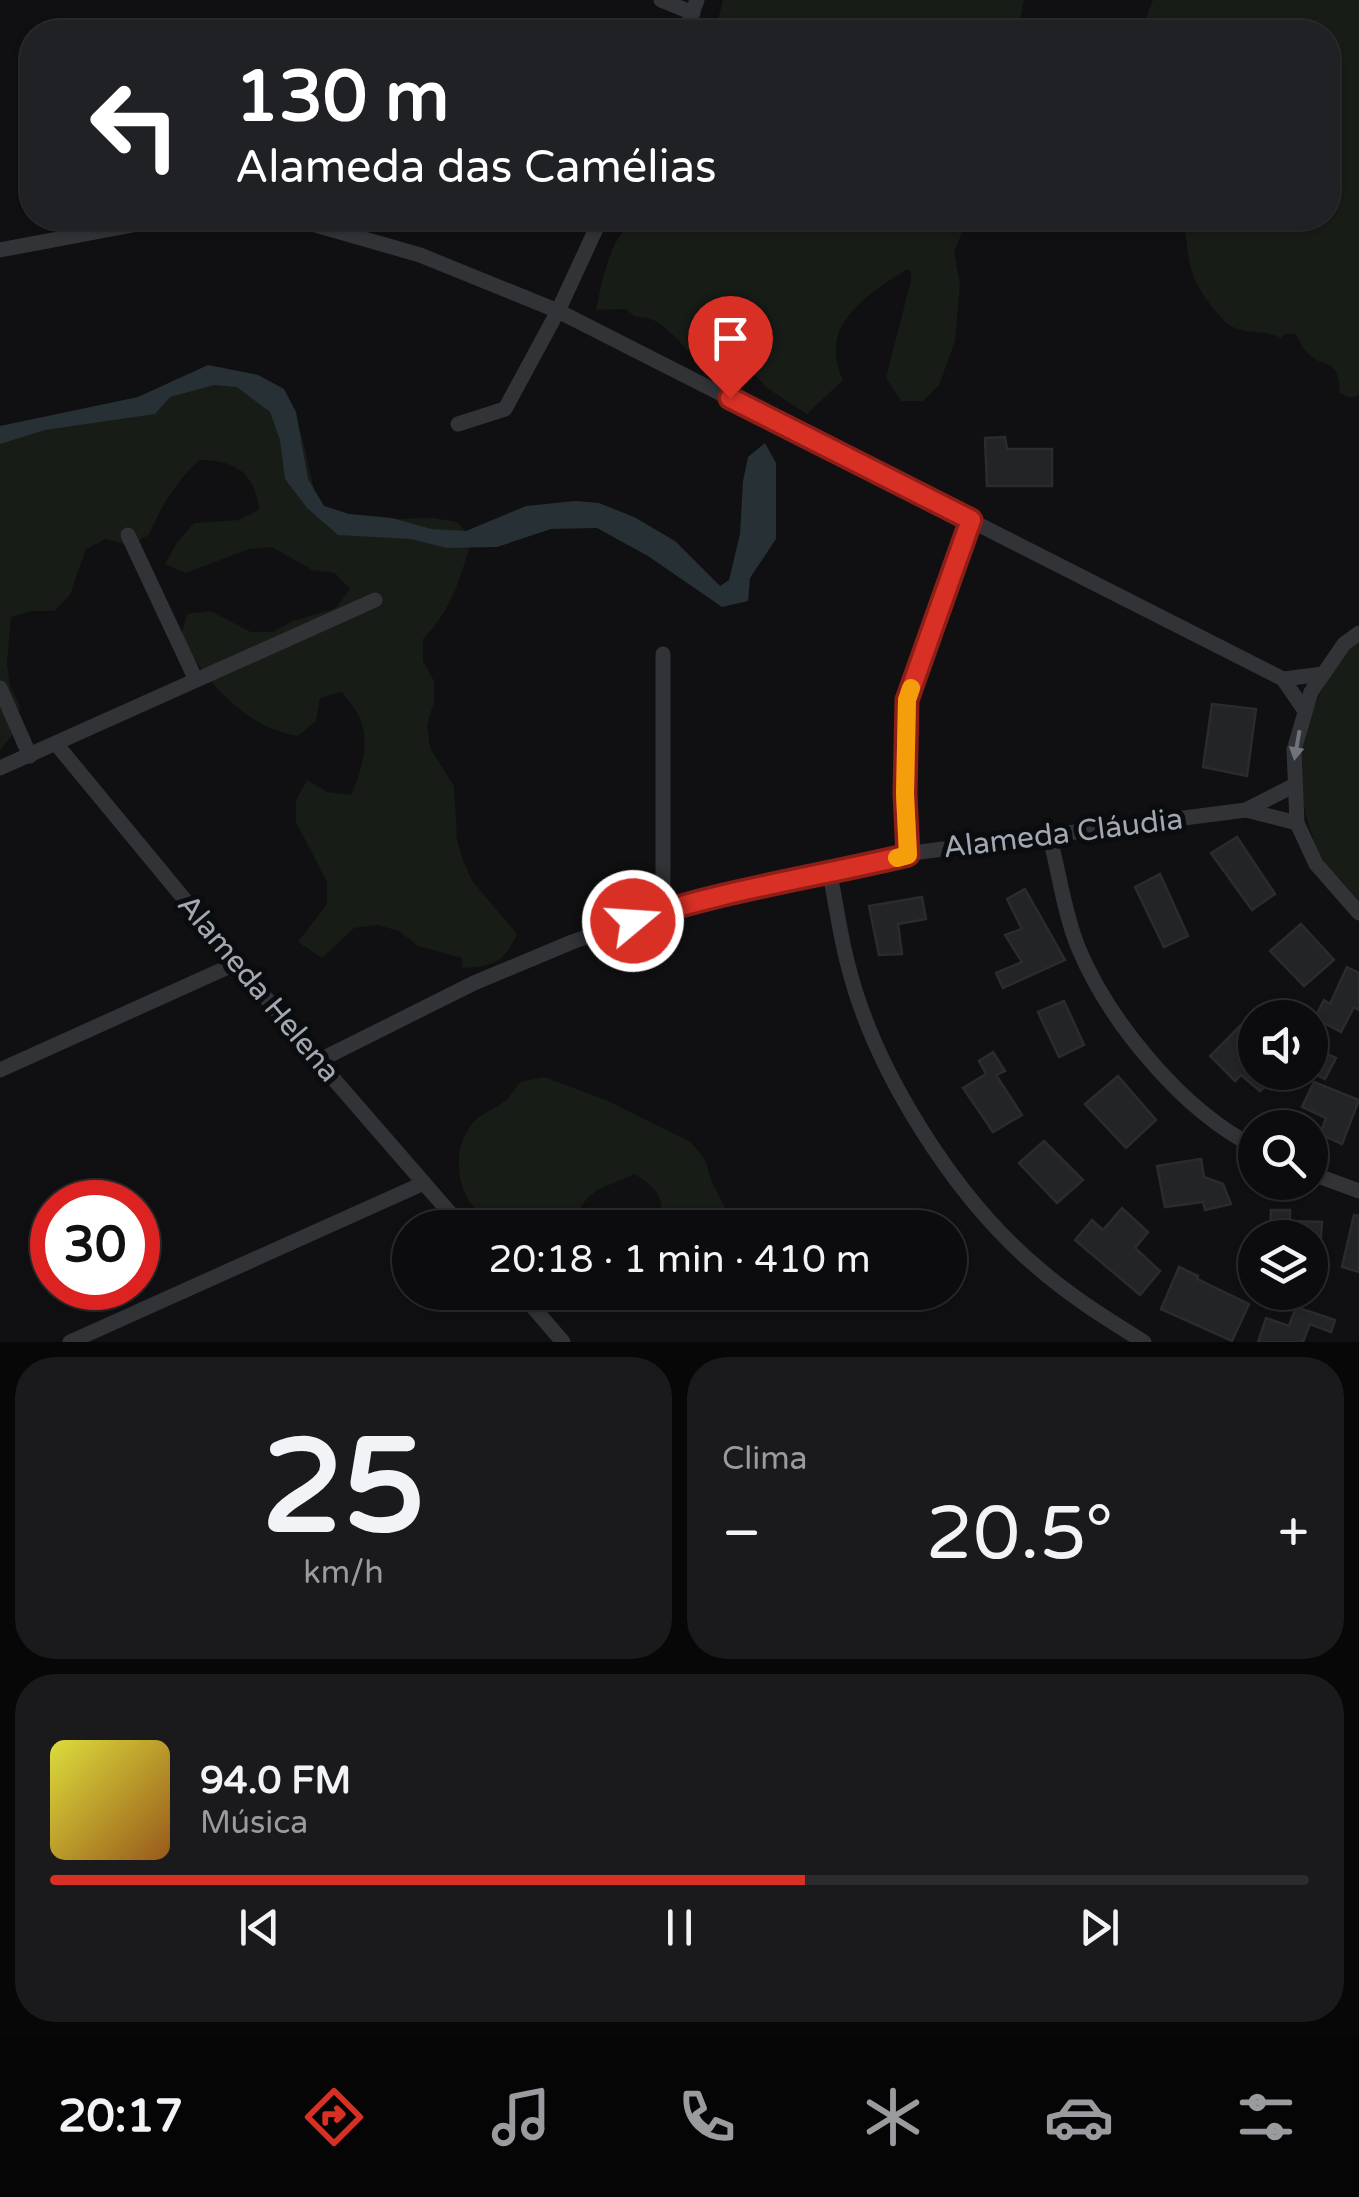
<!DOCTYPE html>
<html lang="pt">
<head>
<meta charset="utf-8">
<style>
	body { margin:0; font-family:"Varela Round",sans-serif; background:#1a1a1c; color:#f1f3f6; height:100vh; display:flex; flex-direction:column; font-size:38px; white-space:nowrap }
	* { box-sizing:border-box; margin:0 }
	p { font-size:32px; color:#9a9b9e }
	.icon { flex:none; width:55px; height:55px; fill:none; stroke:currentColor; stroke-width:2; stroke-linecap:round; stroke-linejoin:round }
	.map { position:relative; height:1342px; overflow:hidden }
	.panel { display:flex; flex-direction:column; gap:15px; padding:15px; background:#070708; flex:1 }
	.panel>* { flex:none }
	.top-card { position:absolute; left:20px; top:20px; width:1320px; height:210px; border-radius:40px; box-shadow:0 2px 8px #0004,0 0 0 2px #2c2c2e; background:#202124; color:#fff; overflow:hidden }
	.fabs { position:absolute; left:1238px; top:1000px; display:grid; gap:20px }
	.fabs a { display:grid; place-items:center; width:90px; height:90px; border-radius:50%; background:#0c0c0e; box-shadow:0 2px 8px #0004,0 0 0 2px #2c2c2e; font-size:50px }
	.speed { position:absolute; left:30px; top:1180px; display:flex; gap:20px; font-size:50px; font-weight:700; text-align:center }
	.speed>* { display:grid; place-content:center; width:130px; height:130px; border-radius:50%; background:#0c0c0e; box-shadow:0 2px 8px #0004,0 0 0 2px #2c2c2e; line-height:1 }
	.speed .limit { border:15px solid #d22; background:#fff; color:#111 }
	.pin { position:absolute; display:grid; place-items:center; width:85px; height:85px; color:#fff; margin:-102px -42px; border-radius:50% 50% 50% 0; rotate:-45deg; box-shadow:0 0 10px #0007 }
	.pin .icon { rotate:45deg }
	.me { position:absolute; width:110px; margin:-55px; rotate:72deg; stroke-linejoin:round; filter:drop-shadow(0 0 8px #0008) }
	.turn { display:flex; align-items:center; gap:35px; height:210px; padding:0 50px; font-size:45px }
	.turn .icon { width:130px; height:130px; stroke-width:2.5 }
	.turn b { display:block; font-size:70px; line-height:85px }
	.big { font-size:75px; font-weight:600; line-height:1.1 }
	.panel .tile { flex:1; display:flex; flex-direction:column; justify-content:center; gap:15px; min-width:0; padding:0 35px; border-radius:40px; background:#1a1a1c }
	.panel .dial { align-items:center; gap:0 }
	.dial b { font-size:130px; line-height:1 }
	.song { display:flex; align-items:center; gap:30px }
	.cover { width:120px; height:120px; border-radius:15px; background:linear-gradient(135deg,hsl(60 70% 55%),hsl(30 70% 35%)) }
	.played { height:10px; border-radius:5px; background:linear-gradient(90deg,#d93025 60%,#2c2c2e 60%) }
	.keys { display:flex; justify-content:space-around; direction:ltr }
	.heat { display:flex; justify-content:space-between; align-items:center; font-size:55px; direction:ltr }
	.panel .tiles { flex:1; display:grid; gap:15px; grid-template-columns:1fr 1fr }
	.tile:last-child { grid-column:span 2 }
	.trip { position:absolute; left:392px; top:1210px; width:575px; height:100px; border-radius:50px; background:#0c0c0e; box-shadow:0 2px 8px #0004,0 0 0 2px #2c2c2e; font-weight:600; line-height:100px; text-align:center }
	.tabs { display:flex; height:160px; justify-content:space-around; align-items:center; background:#050506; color:#9a9b9e }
	.tabs .icon { width:70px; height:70px }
	.tabs .active { color:#d93025 }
	.tabs b { font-size:45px; color:#f1f3f6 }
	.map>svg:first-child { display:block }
	.green { fill:#171c17 }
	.water { fill:#273035 }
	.building { fill:#232426; stroke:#2a2b2e; stroke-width:2.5 }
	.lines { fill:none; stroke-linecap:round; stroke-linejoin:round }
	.minor { stroke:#313337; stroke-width:15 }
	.oneway { fill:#6f737b }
	.route-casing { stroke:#8d1f18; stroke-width:25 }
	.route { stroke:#d93025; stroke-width:18 }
	.slow { stroke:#f59e0b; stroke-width:18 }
	.labels { text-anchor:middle; stroke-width:10; stroke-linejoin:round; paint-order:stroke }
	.street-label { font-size:30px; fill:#a2a8b3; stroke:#0b0c0d }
</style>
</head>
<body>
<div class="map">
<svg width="1359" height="1342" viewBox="0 0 1359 1342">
	<rect width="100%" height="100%" fill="#101012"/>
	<g class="green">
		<polygon points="723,0 1024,0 1018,32 715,32"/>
		<path d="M1153,0H1359V395L1351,398L1340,393C1339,353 1322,372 1305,350C1301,346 1299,340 1296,334H1284L1281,338C1266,330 1250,334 1235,328C1228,326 1222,318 1217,313C1187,277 1189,263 1184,218H1328V32H1175L1164,20H1145Z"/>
		<path d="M658,218H968L954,252L960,285L955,341L939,385L923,401H901L886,378L911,280V272L907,269C867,295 817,325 843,380L807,414L767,388L754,374C689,386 679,314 636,317L625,309L596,310C601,286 610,234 635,221C641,218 652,219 658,218Z"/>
		<path d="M223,367C241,375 284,403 295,420C308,441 307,479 321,505L364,520L433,518L457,522L472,538C461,576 452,610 423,639V661L434,681V702L427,725L430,748L454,786L457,840L463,861L473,882L517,934C504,963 494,966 463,968L462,958L418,946L399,931L377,925L354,928L322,958L298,942L327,904V882L296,822V800L307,780L327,792L351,795C368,755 374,725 341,692L320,698L316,721L298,736C245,727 205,682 181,636L187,614L210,611L251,632H273L293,621L336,608L350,589L335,573L312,570L272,547L249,549L186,573L165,564L176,544L194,523L239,520L259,510C255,473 236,460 199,460C176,482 161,506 149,535L129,545L106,539L86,549L70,595L54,611H32L11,617L7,663L10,686L20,706L17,729L0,750V432L146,409L200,370Z"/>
		<path d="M1359,641V906C1346,890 1328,874 1320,856C1292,794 1294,727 1334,671C1341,659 1348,649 1359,641Z"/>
		<path d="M544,1077L608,1101L691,1142L705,1160L712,1182L735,1227H661C665,1199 658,1188 634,1174C602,1190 582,1188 575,1227C556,1228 523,1232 506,1228C463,1216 446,1164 469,1128C478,1113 494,1111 506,1100C511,1096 516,1088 520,1082Z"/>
	</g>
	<polygon class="water" points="208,365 258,375 284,389 296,412 308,479 324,506 349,514 392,518 431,529 466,531 526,506 575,501 599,503 634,517 675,541 720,586 729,580 740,534 743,481 748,457 765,443 776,463 776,539 750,578 748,601 722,607 648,556 597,528 551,529 497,547 447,548 411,539 338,535 307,508 285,479 280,440 270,412 237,387 214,385 170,397 155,414 45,430 0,444 0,426 138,397"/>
	<g class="building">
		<polygon points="1005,437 1007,449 1052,449 1052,486 987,486 985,438"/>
		<polygon points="1212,704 1256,709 1247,776 1203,767"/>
		<polygon points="1237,837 1275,894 1252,910 1211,853"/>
		<polygon points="1160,874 1188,936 1164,947 1135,887"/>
		<polygon points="1025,889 1065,960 1003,988 996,973 1022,962 1005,935 1022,929 1007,899"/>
		<polygon points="922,897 926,919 898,924 902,954 879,955 869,906"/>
		<polygon points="1301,924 1334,960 1304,986 1270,951"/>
		<polygon points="1347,967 1359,973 1359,1010 1354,1007 1341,1032 1315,1018 1324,1000 1330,1004"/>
		<polygon points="1064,1001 1084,1045 1059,1057 1038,1012"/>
		<polygon points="1255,1011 1255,1072 1281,1072 1260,1091 1241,1075 1235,1081 1210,1056"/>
		<polygon points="1320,1050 1336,1058 1325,1079 1310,1072"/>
		<polygon points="993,1052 1005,1071 996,1075 1022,1115 993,1132 963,1088 986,1074 979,1061"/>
		<polygon points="1118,1076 1156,1120 1126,1148 1085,1104"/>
		<polygon points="1314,1082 1359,1100 1342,1144 1320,1134 1326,1118 1302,1107"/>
		<polygon points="1044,1141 1083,1180 1057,1203 1019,1163"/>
		<polygon points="1201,1159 1204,1177 1223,1184 1231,1204 1205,1210 1203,1202 1165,1207 1157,1166"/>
		<polygon points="1122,1208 1148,1232 1135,1248 1160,1271 1140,1295 1075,1240 1092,1220 1103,1230"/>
		<polygon points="1271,1210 1290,1210 1290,1221 1322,1222 1319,1262 1310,1262 1310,1238 1270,1238"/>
		<polygon points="1354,1215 1359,1216 1359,1272 1342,1267"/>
		<polygon points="1179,1267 1198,1276 1197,1279 1249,1304 1232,1341 1161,1309"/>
		<polygon points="1296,1307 1335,1320 1331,1332 1310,1324 1303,1342 1258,1342 1266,1318 1289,1326"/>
	</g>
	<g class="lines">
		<g class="minor">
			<polyline points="661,0 693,13"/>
			<polyline points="685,32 697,0"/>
			<polyline points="0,250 170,218 305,222 420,255 558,311 1283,679 1305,711"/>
			<polyline points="458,424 505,409 558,311 601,218"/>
			<polyline points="128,535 196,680"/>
			<polyline points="1359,633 1344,644 1311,692 1294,750 1297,823 1316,864 1359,913"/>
			<polyline points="663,654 663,910"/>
			<polyline points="1283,679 1323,674"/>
			<polyline points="0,688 30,756"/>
			<polyline points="57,745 318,1061 463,1228"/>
			<polyline points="0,768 375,600"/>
			<polyline points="1246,810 1297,823"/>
			<path d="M1049,835C1059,871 1064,913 1078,947C1109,1022 1183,1111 1255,1147"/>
			<polyline points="908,855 905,794 907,700 971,520"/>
			<path d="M830,874C836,904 840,935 848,965C874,1070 954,1197 1037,1267C1070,1296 1107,1319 1144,1342"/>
			<polyline points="318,1061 474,983 572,942 663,910 920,852 1246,810 1295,785"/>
			<polyline points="0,1070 237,963"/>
			<polyline points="1310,1173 1359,1191"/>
			<polyline points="520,1292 563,1342"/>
			<polyline points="70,1342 424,1183"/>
		</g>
	</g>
	<defs><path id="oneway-solid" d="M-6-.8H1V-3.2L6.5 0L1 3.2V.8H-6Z" transform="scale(2.5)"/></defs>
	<use class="oneway" href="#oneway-solid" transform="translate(1297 745) rotate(100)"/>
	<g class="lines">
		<defs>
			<path id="route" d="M633,921C722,890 817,877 908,855L905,794L907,700L971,520L730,398"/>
		</defs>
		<use href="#route" class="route-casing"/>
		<use href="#route" class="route"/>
		<polyline class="slow" points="897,858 908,855 905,794 907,700 911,688"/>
	</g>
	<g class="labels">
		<g class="street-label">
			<text transform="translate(1063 833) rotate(-7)" y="10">Alameda Cláudia</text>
			<text transform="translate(259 988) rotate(50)" y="10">Alameda Helena</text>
		</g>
	</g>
</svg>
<div class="fabs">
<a><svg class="icon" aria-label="sound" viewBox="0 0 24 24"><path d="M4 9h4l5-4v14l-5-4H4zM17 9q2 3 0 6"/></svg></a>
<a><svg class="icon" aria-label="search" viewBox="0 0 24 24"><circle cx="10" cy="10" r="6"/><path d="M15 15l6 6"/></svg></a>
<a><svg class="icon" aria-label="layers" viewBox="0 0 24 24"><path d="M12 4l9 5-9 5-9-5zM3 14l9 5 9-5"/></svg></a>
</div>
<div class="speed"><div class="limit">30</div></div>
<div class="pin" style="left:730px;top:398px;background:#d93025"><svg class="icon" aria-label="arrive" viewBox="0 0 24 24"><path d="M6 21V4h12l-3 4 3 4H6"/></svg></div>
<svg class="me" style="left:633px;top:921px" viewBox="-20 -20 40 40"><circle r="17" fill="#d93025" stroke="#fff" stroke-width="3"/><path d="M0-11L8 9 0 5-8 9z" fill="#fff"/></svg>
<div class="trip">20:18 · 1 min · 410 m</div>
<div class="top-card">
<div class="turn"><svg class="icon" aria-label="left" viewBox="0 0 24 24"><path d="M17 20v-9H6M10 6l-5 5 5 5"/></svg><div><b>130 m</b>Alameda das Camélias</div></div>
</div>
</div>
<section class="panel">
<div class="tiles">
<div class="tile dial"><b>25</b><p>km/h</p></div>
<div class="tile"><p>Clima</p>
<div class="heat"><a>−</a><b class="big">20.5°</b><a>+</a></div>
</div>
<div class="tile">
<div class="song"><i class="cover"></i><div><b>94.0 FM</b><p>Música</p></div></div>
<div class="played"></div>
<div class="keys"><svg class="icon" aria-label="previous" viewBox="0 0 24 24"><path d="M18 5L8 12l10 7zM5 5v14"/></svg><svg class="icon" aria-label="pause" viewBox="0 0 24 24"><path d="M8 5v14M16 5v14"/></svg><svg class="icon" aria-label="next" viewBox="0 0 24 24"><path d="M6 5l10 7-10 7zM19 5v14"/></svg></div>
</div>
</div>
</section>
<nav class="tabs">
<b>20:17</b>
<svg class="icon active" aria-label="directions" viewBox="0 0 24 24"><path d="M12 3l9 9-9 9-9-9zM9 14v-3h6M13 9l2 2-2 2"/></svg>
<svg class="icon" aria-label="music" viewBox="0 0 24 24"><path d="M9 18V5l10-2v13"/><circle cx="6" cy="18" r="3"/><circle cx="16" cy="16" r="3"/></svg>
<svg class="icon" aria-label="phone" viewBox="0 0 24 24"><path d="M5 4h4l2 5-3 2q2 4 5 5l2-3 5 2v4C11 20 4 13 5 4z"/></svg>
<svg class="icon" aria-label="climate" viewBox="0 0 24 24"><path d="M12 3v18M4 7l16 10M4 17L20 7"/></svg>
<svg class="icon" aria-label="car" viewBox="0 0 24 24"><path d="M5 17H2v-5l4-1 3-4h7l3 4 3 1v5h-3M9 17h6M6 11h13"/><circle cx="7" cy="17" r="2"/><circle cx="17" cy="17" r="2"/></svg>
<svg class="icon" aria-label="filters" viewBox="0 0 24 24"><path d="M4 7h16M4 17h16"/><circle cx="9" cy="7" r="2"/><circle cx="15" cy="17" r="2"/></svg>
</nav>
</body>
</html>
